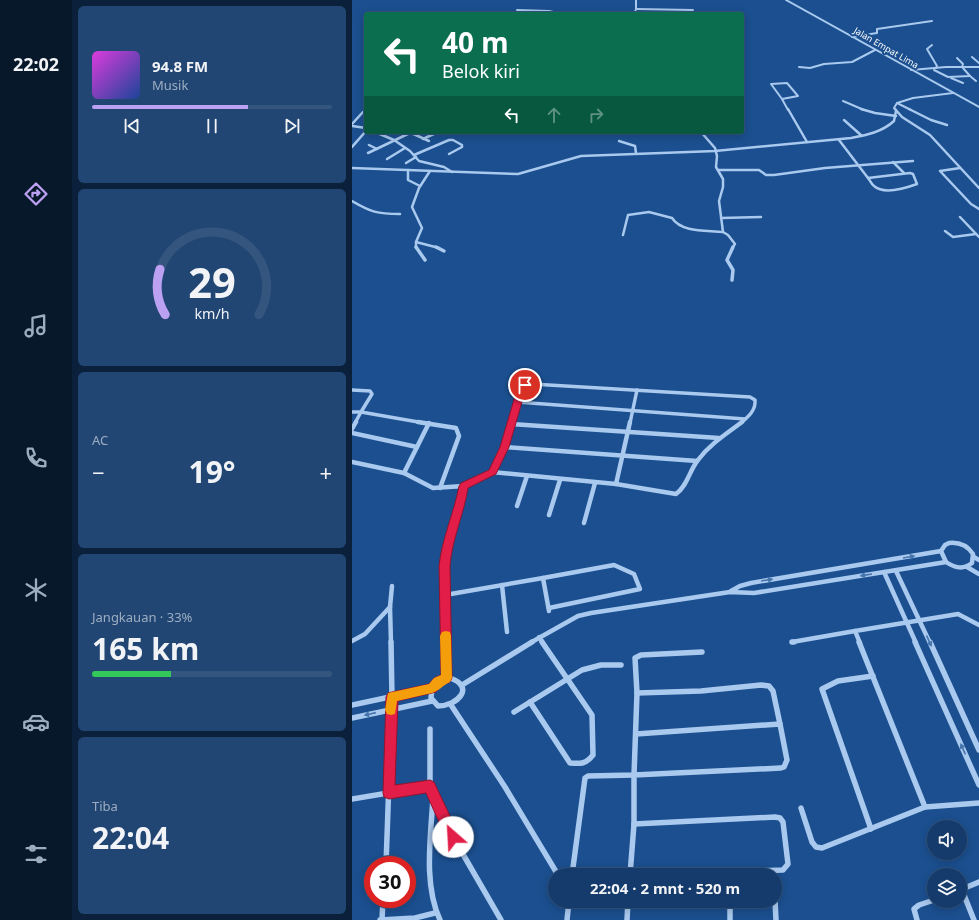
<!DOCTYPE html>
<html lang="id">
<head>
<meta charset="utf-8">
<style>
	body { margin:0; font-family:"Noto Sans",sans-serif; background:#214673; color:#f1f3f6; height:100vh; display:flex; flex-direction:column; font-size:15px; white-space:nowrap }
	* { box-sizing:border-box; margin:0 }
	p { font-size:13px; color:#9dadc1 }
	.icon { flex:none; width:22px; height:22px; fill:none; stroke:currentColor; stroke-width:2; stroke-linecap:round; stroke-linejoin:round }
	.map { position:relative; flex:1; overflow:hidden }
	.details { display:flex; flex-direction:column; gap:6px; padding:6px; background:#0b203b; width:280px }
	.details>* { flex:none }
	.guide { position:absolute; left:12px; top:12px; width:380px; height:122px; border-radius:4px; box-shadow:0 2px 10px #0003,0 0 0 1px #33557e; background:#0b6e4f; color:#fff; overflow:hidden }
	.fabs { position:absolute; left:575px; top:820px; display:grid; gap:8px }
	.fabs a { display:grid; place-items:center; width:40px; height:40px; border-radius:50%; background:#143b6b; box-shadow:0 2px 10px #0003,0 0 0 1px #33557e; font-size:20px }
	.speed { position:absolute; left:12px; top:856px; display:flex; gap:8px; font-size:20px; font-weight:700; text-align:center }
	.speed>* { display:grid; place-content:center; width:52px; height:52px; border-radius:50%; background:#143b6b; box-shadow:0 2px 10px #0003,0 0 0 1px #33557e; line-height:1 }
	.speed .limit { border:6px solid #d22; background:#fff; color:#111 }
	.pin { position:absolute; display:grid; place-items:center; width:34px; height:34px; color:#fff; margin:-17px; border:2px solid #fff; border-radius:50%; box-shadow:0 1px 4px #0007 }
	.me { position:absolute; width:44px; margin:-22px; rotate:334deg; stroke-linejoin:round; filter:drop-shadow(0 0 3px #0008) }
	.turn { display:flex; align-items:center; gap:14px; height:84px; padding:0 12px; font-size:18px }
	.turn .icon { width:52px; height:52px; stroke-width:2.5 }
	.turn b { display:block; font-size:28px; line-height:34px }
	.lanes { display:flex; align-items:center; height:38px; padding:0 12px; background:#0003; justify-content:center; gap:20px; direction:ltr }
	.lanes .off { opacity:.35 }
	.big { font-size:30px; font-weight:700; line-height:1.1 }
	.details .widget { flex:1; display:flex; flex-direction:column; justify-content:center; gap:6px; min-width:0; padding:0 14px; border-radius:6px; background:#214673 }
	.details .dial { align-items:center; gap:0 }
	.dial svg { height:104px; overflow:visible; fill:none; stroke:#33557e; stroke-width:7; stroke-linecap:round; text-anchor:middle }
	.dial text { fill:#f1f3f6; stroke:none }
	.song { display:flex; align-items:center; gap:12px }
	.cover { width:48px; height:48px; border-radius:6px; background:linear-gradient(135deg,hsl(300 70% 55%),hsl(220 70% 35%)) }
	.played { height:4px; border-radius:2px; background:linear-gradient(90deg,#bca0f2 65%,#33557e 65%) }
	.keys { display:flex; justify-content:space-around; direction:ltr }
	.heat { display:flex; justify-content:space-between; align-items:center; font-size:22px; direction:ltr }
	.charge { height:6px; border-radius:3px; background:linear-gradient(90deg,#34c759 33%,#33557e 0) }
	.trip { position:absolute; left:196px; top:868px; width:234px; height:40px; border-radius:20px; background:#143b6b; box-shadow:0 2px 10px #0003,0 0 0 1px #33557e; font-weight:700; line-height:40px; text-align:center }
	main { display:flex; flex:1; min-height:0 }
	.tab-bar { display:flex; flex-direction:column; width:72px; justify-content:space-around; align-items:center; background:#08182b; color:#9dadc1 }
	.tab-bar .icon { width:28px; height:28px }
	.tab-bar .on { color:#bca0f2 }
	.tab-bar b { font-size:18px; color:#f1f3f6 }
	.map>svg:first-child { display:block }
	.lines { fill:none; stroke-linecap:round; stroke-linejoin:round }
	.minor-far4 { stroke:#a9c9ee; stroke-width:2 }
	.minor-far3 { stroke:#a9c9ee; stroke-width:2.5 }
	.minor-far2 { stroke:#a9c9ee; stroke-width:3.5 }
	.minor-far1 { stroke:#a9c9ee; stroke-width:4.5 }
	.minor { stroke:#a9c9ee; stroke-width:5.5 }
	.oneway { fill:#4674ac }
	.route { fill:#e11d48; stroke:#92132f }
	.slow { fill:#f59e0b }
	.labels { text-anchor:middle; stroke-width:4; stroke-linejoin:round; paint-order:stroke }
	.far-street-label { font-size:9px; fill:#fff; stroke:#1b4f8f }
</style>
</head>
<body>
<main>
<nav class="tab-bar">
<b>22:02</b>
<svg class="icon on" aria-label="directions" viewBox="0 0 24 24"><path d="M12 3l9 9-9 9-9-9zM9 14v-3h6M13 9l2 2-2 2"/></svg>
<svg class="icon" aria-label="music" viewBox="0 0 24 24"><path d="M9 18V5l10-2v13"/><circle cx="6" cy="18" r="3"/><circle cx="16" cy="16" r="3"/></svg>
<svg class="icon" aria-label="phone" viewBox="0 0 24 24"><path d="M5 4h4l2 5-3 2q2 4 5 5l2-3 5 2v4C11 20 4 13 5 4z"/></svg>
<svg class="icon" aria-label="climate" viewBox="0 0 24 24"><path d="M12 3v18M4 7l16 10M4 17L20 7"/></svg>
<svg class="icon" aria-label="car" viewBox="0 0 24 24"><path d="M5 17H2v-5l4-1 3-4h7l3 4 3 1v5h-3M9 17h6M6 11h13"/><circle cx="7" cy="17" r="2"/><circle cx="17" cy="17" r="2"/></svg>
<svg class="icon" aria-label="filters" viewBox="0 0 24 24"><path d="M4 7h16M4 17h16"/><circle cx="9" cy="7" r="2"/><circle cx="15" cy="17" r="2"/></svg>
</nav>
<section class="details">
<div class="widget">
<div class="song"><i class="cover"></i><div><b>94.8 FM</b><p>Musik</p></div></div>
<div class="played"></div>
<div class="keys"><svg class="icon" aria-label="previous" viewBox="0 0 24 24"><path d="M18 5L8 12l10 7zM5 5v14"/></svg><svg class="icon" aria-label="pause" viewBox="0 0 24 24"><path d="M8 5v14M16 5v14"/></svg><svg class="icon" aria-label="next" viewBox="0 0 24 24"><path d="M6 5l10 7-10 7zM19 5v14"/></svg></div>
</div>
<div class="widget dial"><svg viewBox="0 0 100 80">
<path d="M14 69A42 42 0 1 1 86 69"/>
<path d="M14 69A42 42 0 0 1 10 34" stroke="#bca0f2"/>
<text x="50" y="56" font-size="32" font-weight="700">29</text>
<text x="50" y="72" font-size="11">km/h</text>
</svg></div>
<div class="widget"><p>AC</p>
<div class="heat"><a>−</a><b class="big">19°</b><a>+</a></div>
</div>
<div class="widget"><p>Jangkauan · 33%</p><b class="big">165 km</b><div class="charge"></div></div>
<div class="widget"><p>Tiba</p><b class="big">22:04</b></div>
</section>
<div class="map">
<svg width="627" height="920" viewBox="0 0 627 920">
	<rect width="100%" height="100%" fill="#1b4f8f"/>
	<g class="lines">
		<g class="minor-far4">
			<polyline points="434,0 627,107"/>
			<polyline points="284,9 341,10"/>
			<polyline points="165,10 197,11 210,14"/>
			<polyline points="282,14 284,9 284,0"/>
			<polyline points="500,37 525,33 525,29 580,21"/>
			<polyline points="580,45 575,49 585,66 584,68"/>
			<polyline points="620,57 627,63"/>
			<polyline points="605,58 611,64 610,67"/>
			<polyline points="447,67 458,68 472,64 500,62 523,50"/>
			<polyline points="559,70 594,67 627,67"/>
			<polyline points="582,70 596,77 618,76 611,68"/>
			<polyline points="618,76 624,81"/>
			<polyline points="599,78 611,83"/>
			<polygon points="435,83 446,96 430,99 419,84"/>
			<polyline points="430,99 436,110"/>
			<polyline points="491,101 512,110"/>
			<polyline points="545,103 559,110"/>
			<polyline points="544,110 542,108 545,103 561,98 601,93"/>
		</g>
		<g class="minor-far3">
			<polyline points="436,109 455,142"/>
			<polyline points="509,109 523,113 544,116"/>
			<polyline points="543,109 550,117 578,135 627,188"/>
			<polyline points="557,109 579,120 595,125"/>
			<polyline points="492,120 510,136"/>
			<polyline points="0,124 11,112"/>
			<polyline points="0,126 14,128"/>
			<polyline points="23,132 42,140 58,151 67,161 92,167 100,172"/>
			<polyline points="57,132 77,141"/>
			<polyline points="349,132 363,148 365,156 364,167 371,179 371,187 367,201 371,232 376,235 383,244 380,248"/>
			<polyline points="71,139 86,132"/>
			<polyline points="487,140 516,178"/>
			<polyline points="267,141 283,146 284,153"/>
			<polyline points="17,145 25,149"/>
			<polyline points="0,147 14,131"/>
			<polyline points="16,153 60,132"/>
			<polyline points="62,155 97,140 101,140 110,145 110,147 97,154"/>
			<polyline points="35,159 53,148"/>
			<polyline points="541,162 552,173"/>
			<polyline points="54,163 64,157"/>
			<path d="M0,168L166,174L229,156L363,151L499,138C515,135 530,132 542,121L544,111"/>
			<polyline points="608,168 588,171 619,204 627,209"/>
			<polyline points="56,170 56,180 68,186"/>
			<polyline points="367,170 407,170 414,175 422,175 473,168 561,161"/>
			<polyline points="78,171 67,188 60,207 70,228 64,242 87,248"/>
			<path d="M558,173L561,174L565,184C554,188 532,195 522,186C519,184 518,180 516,178Z"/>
			<path d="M0,201C19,212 25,214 48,214"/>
			<polyline points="608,217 627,237"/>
			<polyline points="369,218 409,217"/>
			<polyline points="593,231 601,237 624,234"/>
			<path d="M271,235L276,215L297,212L320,218C330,233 355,230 371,232"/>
			<polyline points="64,242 64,248"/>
		</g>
		<g class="minor-far2">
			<polyline points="64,247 73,260"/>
			<polyline points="84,247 92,251"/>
			<polyline points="380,280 381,270 375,260 381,247"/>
			<polyline points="0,390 18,391 20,394 9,412 0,412"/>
			<polyline points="165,402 393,419"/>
			<polyline points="3,423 9,412 72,423"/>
			<path d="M159,423L170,386L180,384L398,397L403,400C404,410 397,416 389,423"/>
			<polyline points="278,423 285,390"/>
		</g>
		<g class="minor-far1">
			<polyline points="66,422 104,428 107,436 88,488"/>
			<polyline points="159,424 367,438"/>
			<polyline points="0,429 4,422"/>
			<polyline points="0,433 65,447"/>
			<polyline points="152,447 345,461"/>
			<polyline points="0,462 52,473 81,488 112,486 140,472"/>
			<path d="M140,472L264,484L324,494C336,485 337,471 346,460C358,444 374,434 390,422"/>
			<polyline points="140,472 152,447 160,422"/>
			<polyline points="52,473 77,423"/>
			<polyline points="264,484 278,422"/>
			<polyline points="165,506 175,476"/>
			<polyline points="197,515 208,480"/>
			<polyline points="232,523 243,483"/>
			<path d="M597,543C607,542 615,545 621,554L620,563C611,570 603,568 594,562L589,551L593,545Z"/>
			<polyline points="622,557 627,560"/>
			<polyline points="615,567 627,574"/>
			<polyline points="544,571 578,643"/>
			<polyline points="532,572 564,643"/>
			<polyline points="150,585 155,632"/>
			<polyline points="379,591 388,586 399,583 589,551"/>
			<polyline points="93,595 191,578"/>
			<polyline points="197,608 288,589 282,574 262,565 191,578 197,611"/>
			<polyline points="187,637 191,643"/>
			<polyline points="0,641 13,634 38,607"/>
			<polyline points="440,642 503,631"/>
			<polyline points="39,643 38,607 40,586"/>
			<polyline points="94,643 93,558 109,504 112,486"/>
			<polyline points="178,643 226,616 239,613 378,592 402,593 594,562"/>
			<polyline points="508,643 503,631 606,614 627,625"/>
		</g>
		<g class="minor">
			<polyline points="94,642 94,678"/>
			<polyline points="440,642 442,642"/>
			<polyline points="563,642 627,785"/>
			<polyline points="578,642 627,750"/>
			<path d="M98,678C124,687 105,706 86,706L79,698C79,686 88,680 98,678Z"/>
			<polyline points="110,685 180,642"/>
			<polyline points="285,693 349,691 409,685 417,686 421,691 428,724"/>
			<path d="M178,702L218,763C229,764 234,764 241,755L240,715L190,642"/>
			<polyline points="0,705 80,688"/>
			<polyline points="99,705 153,787 206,875"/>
			<polyline points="162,712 230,670 249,665 269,665"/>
			<polyline points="0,718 80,701"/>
			<path d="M78,729V786L81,797C79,836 71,883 88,920"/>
			<polyline points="82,798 101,837 149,920"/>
			<polyline points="0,799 78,786"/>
			<polyline points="573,807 627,803"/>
			<polyline points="449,808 460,842 464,847 470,848 573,807 507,642"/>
			<polyline points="282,824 423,817 428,818 431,822 436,864 431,870 301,875"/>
			<polyline points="519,829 470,689 486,681 521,676"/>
			<polyline points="34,865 40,697 39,642"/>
			<polyline points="220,875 233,778 236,776 282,775 285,693 283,658 289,655 350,652"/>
			<polyline points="278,875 282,824 282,775 429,768 432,767 435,760 428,724 284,734"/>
			<polyline points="608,890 627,882"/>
			<polyline points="610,890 622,920"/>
			<polyline points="378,901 378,920"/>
			<polyline points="423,901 424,920"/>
			<polyline points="28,920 63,918 83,913"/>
			<polyline points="30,920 31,899"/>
			<polyline points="215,920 217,901"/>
			<polyline points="275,920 276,901"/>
			<polyline points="565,920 562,909 567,905 582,900"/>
		</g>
	</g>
	<defs><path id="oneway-solid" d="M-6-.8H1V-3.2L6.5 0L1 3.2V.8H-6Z"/></defs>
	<g class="oneway">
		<use href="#oneway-solid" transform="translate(557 557) rotate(-10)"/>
		<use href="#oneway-solid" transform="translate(514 575) rotate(171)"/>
		<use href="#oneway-solid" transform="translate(415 580) rotate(-9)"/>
		<use href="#oneway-solid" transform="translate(577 641) rotate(66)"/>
		<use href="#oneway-solid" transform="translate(18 714) rotate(167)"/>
		<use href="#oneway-solid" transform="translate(611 749) rotate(-114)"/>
	</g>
	<path class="route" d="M173,382L177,385L174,388L157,447L144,474L116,488C112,514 100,539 98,566L100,678L98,682L90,685L84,692L80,693L46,701L43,785L78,780L82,782L108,837L106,842L101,844L96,842L74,793L37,799L32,797L31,793L34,697L36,693L40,692L77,684L82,678L89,675L87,566C90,538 102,513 107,486L109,483L137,470L148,447L166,386Z"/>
	<path class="slow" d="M94,631L98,632L99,636L100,678L98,682C91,685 87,691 80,693L45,701L43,714L39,715L35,714L33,710L36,693L77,684L82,678L89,675L88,636L90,632Z"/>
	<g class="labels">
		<g class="far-street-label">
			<text transform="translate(534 48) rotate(30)" y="3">Jalan Empat Lima</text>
		</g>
	</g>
</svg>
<div class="fabs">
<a><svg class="icon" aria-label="sound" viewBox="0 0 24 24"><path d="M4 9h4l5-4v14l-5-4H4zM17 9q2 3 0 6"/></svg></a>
<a><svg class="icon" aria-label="layers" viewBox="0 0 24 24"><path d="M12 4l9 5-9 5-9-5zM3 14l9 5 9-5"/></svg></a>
</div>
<div class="speed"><div class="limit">30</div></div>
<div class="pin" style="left:173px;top:385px;background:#d93025"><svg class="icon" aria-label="arrive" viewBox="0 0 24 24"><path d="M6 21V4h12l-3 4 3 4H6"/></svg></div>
<svg class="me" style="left:101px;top:837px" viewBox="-20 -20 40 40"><circle r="19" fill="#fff"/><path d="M0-13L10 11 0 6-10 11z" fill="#e11d48"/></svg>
<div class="trip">22:04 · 2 mnt · 520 m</div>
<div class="guide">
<div class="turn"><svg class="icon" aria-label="left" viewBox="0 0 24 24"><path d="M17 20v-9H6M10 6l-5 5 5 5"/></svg><div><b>40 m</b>Belok kiri</div></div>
<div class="lanes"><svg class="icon" aria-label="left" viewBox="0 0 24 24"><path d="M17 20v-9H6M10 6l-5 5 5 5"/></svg><svg class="icon off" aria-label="ahead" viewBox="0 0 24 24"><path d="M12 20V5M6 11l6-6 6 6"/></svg><svg class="icon off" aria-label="right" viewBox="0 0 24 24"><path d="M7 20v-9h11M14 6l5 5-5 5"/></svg></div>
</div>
</div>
</main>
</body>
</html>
